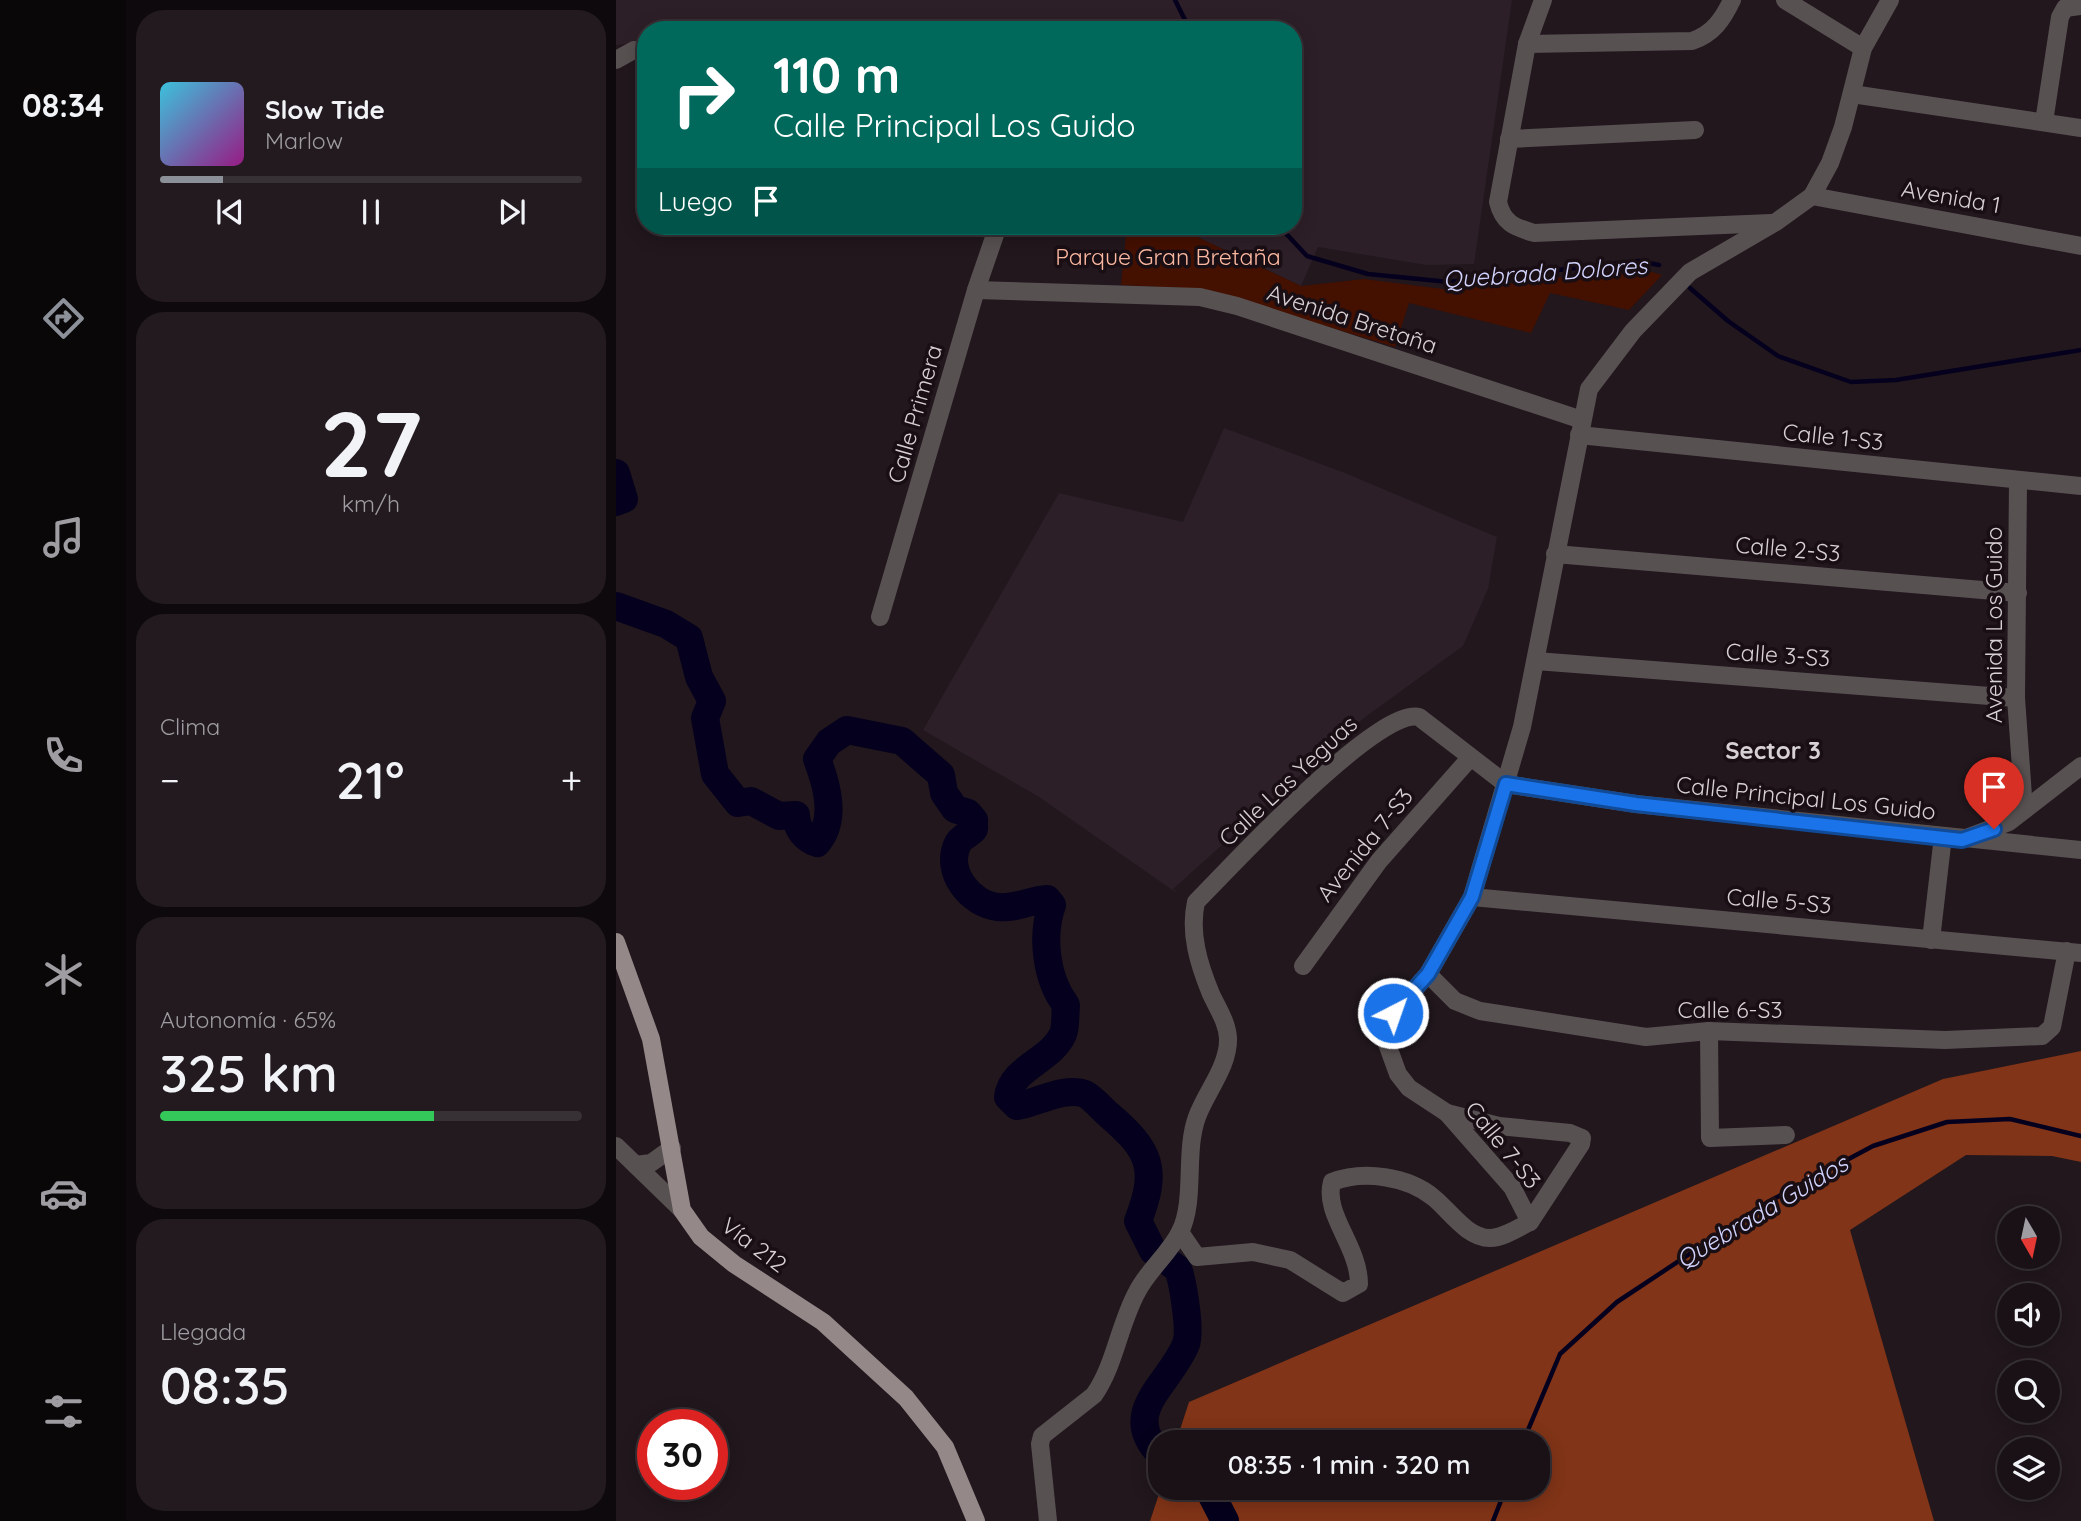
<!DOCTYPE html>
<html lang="es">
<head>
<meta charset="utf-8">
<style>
	body { margin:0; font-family:Quicksand,sans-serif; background:#221a1f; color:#f1f3f6; height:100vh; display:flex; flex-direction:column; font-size:26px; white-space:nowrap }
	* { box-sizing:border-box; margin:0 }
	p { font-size:23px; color:#9f9da1 }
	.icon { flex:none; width:38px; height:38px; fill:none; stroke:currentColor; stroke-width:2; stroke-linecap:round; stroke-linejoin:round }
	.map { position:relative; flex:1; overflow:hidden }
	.side { display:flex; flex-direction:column; gap:10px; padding:10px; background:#0e090c; width:490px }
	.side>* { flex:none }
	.hud { position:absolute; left:21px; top:21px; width:665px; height:214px; border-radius:28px; box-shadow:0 4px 18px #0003,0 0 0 2px #373135; background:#00695c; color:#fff; overflow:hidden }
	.needle { width:46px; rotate:171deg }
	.buttons { position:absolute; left:1381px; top:1206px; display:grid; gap:14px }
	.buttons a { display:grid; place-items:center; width:63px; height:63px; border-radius:50%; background:#191116; box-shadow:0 4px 18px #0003,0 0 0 2px #373135; font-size:35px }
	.speed { position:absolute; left:21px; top:1409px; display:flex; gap:14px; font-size:35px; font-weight:700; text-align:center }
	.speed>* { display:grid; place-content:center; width:91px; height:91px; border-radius:50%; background:#191116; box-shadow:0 4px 18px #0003,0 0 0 2px #373135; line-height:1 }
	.speed .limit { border:10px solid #d22; background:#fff; color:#111 }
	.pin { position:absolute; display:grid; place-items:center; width:60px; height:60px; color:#fff; margin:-72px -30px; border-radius:50% 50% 50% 0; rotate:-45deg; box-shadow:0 0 7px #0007 }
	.pin .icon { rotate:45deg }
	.me { position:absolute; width:77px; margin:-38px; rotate:41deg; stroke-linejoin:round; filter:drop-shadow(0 0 5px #0008) }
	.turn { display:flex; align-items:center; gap:24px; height:147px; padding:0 21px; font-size:32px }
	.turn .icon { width:91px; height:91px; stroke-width:2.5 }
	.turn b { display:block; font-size:49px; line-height:60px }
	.then { display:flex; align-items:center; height:66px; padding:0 21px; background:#0003; gap:14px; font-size:26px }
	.big { font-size:52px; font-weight:600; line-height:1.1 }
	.side .card { flex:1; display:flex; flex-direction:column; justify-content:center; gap:10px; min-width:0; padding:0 24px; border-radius:28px; background:#221a1f }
	.side .dial { align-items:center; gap:0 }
	.dial b { font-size:91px; line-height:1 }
	.song { display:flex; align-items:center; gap:21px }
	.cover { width:84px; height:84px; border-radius:10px; background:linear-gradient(135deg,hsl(190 70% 55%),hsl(310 70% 35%)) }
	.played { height:7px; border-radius:4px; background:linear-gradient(90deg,#8c9099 15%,#373135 15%) }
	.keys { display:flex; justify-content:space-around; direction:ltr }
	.heat { display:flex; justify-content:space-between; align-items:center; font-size:38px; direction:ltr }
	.charge { height:10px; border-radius:5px; background:linear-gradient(90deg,#34c759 65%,#373135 0) }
	.trip { position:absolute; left:532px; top:1430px; width:402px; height:70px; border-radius:28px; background:#191116; box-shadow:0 4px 18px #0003,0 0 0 2px #373135; font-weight:600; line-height:70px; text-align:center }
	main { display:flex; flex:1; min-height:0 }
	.dock { display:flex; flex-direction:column; width:126px; justify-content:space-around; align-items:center; background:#0a0709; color:#9f9da1 }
	.dock .icon { width:49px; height:49px }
	.dock .selected { color:#8c9099 }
	.dock b { font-size:32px; color:#f1f3f6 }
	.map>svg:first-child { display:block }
	.built { fill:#2d1f28 }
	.green { fill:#441000 }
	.forest { fill:#813417 }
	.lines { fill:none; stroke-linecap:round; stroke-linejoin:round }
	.stream { stroke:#05001d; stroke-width:4.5 }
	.river { stroke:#05001d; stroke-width:28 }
	.minor { stroke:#585152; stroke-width:18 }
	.major { stroke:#958889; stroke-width:18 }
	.route-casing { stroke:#114b97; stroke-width:18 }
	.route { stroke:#1a73e8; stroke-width:12 }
	.labels { text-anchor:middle; stroke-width:7; stroke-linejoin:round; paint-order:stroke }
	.street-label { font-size:23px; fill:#d7d0d4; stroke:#180e14 }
	.park-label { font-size:23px; fill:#fcb8a0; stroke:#180e14 }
	.water-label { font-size:24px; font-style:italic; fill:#d1d3fd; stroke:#180e14 }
	.neighbourhood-label { font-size:24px; font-weight:bold; fill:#d7d0d4; stroke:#180e14 }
</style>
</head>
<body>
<main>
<nav class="dock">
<b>08:34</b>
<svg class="icon selected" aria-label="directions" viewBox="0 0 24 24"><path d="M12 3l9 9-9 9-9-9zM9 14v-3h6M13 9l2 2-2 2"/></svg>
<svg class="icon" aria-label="music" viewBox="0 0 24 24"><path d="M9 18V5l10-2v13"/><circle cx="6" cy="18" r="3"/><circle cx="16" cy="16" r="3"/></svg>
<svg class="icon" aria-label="phone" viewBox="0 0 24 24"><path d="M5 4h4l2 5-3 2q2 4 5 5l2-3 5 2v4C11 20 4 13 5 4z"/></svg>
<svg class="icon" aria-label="climate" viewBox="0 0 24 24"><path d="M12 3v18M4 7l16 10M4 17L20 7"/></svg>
<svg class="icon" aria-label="car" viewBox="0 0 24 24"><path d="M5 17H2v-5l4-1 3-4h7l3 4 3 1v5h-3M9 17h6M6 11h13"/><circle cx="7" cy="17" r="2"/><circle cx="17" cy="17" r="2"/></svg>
<svg class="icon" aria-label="filters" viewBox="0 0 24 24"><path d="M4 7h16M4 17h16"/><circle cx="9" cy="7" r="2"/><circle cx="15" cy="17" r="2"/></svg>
</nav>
<section class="side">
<div class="card">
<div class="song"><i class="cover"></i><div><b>Slow Tide</b><p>Marlow</p></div></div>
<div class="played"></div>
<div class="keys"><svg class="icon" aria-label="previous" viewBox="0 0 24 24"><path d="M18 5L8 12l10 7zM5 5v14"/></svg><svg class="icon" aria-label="pause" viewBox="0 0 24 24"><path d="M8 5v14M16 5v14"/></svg><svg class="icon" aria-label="next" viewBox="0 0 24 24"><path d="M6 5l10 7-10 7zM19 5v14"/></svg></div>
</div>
<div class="card dial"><b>27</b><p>km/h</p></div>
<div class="card"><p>Clima</p>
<div class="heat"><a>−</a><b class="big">21°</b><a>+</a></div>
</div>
<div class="card"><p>Autonomía · 65%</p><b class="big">325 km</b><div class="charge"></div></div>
<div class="card"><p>Llegada</p><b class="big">08:35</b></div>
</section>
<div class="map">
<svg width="1465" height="1521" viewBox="0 0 1465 1521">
	<rect width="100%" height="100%" fill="#21171d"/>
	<g class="built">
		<polygon points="0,0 896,0 858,264 810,265 702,247 685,286 558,226 677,226 677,30 30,30 30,43 0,45"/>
		<polygon points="608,428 729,473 881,537 872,589 847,646 748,718 557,889 565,896 423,797 307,730 443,493 567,522"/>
	</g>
	<polygon class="green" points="442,226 558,226 685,286 748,279 835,290 1023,268 1046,275 1013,310 934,293 915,333 793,303 779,347 587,289 505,285 510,235"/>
	<polygon class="forest" points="1465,1051 1465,1162 1436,1156 1350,1155 1234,1230 1318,1521 534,1521 545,1488 922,1488 922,1442 560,1442 573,1402 1327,1079"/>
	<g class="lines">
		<g class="stream">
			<polyline points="559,0 574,30"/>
			<polyline points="663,226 691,256 752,274 833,282 1023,261 1043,265"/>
			<polyline points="1074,288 1112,321 1162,356 1235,382 1280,380 1465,350"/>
			<polyline points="907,1442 944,1354 1001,1302 1152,1202 1257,1146 1331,1122 1394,1119 1465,1136"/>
			<polyline points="877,1521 890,1488"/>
		</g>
		<g class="river">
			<polyline points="0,473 8,499 0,502"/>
			<path d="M0,606L50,624L73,638L83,677L96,701L89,718L99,774L122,803L135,801L163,816L180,815C180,828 189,839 201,843C221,820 211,785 201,759L213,742L231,730L286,741L325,775L328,793L339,809L352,813L358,820V829C354,834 344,838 342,843C328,871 354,904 382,907C399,909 415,900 431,899L436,905C425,936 430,979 450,1005C449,1014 450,1027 447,1034C435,1061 396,1067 392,1097L401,1106C420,1103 449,1086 469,1094C477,1098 486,1109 493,1115C535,1151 542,1169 522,1221L537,1251L562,1269C567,1282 575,1331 570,1344C554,1384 503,1412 544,1454"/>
			<polyline points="592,1488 609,1521"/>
		</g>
		<g class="minor">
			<path d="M927,0L911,44L882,202C887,223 898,227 918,233L1155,223"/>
			<polyline points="1169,0 1247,48"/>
			<path d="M911,44L1076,41C1097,34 1107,19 1116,0"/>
			<polyline points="0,60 18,50"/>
			<polyline points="1236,94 1465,128"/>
			<polyline points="1428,122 1444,17 1449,8 1465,6"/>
			<polyline points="893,139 1079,130"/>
			<polyline points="1196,196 1465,246"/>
			<polyline points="360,290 584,297 621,306 966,420"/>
			<polyline points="963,435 1465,486"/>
			<polyline points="1402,481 1400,698 1408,810"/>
			<polyline points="939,554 1402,593"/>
			<polyline points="264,617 360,290 382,226"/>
			<polyline points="920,661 1400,698"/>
			<polyline points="1353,837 1393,822 1465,766"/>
			<polyline points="856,897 1465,953"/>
			<polyline points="1315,940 1327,836"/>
			<polyline points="687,966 763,861 854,758"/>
			<polyline points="812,974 839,1001 864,1011 1030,1037 1093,1031 1329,1040 1426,1036 1436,1027 1451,951"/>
			<polyline points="1093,1031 1094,1138 1170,1135"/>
			<polyline points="831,1113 883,1126 954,1133 966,1138 965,1144 914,1222"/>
			<polyline points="0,1146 66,1210"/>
			<polyline points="20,1165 35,1163 56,1148"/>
			<path d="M564,1232L581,1257L637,1252L674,1260L727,1293L743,1284C743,1246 707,1214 716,1182C747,1170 792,1176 818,1198C834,1211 851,1238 874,1238C887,1238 902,1228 914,1222L896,1187L831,1113L793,1088L782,1074L770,1041V1026L777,1013L812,974L856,897L906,727L973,389L1017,331L1074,272L1160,222L1196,196L1214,163L1227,127L1247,48L1274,0"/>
			<path d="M432,1521L424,1444L426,1436L478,1395C499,1365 503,1325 521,1292C532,1270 553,1254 564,1232C580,1200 568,1152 581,1117C590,1092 613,1066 612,1038C611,1022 602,1009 595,994C583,965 573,933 580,902C614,868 761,707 803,717L890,784L1020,804L1465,850"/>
		</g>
		<polyline class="major" points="0,942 35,1039 66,1210 85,1237 118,1264 207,1322 290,1398 329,1447 360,1521"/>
	</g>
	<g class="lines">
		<defs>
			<polyline id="route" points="777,1013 812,974 856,897 890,784 1020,804 1346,840 1378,829"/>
		</defs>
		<use href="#route" class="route-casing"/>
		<use href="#route" class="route"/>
	</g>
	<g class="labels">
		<g class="street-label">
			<text transform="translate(1335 197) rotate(10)" y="8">Avenida 1</text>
			<text transform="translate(736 319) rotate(18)" y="8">Avenida Bretaña</text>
			<text transform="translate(299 414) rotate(-74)" y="8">Calle Primera</text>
			<text transform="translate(1217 437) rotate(6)" y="8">Calle 1-S3</text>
			<text transform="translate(1172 549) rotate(5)" y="8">Calle 2-S3</text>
			<text transform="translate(1378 625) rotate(-90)" y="8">Avenida Los Guido</text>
			<text transform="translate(1162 655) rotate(4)" y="8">Calle 3-S3</text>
			<text transform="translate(672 781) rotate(-43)" y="8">Calle Las Yeguas</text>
			<text transform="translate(1190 798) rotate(6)" y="8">Calle Principal Los Guido</text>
			<text transform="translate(749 845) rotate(-51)" y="8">Avenida 7-S3</text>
			<text transform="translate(1163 901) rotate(5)" y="8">Calle 5-S3</text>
			<text x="1114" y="1018">Calle 6-S3</text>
			<text transform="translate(887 1145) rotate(51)" y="8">Calle 7-S3</text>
			<text transform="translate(138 1245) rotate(37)" y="8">Vía 212</text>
		</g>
		<g class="park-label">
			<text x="552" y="265">Parque Gran Bretaña</text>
		</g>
		<g class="water-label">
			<text transform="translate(929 273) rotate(-4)" y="8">Quebrada Dolores</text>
			<text transform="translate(1146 1212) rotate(-31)" y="8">Quebrada Guidos</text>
		</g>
		<g class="neighbourhood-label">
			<text x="1157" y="759">Sector 3</text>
		</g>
	</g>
</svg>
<div class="buttons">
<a><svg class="needle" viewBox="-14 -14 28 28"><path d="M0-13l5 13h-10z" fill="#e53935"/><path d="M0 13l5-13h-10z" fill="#9f9da1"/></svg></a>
<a><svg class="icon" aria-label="sound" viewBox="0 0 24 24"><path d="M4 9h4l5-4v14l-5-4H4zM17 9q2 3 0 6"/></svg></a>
<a><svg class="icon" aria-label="search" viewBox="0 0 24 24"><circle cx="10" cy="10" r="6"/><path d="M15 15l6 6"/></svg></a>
<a><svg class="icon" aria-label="layers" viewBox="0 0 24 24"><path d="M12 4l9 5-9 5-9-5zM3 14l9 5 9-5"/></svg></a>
</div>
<div class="speed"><div class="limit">30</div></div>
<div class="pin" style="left:1378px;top:829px;background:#d93025"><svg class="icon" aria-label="arrive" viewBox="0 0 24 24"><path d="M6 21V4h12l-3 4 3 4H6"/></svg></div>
<svg class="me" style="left:777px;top:1013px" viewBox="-20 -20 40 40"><circle r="17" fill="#1a73e8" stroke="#fff" stroke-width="3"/><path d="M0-11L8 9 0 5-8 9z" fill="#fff"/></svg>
<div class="trip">08:35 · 1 min · 320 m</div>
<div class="hud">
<div class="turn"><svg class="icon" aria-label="right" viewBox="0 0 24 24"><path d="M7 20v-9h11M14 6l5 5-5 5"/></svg><div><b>110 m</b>Calle Principal Los Guido</div></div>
<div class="then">Luego<svg class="icon" aria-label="arrive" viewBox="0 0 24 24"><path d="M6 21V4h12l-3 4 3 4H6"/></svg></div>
</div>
</div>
</main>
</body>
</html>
